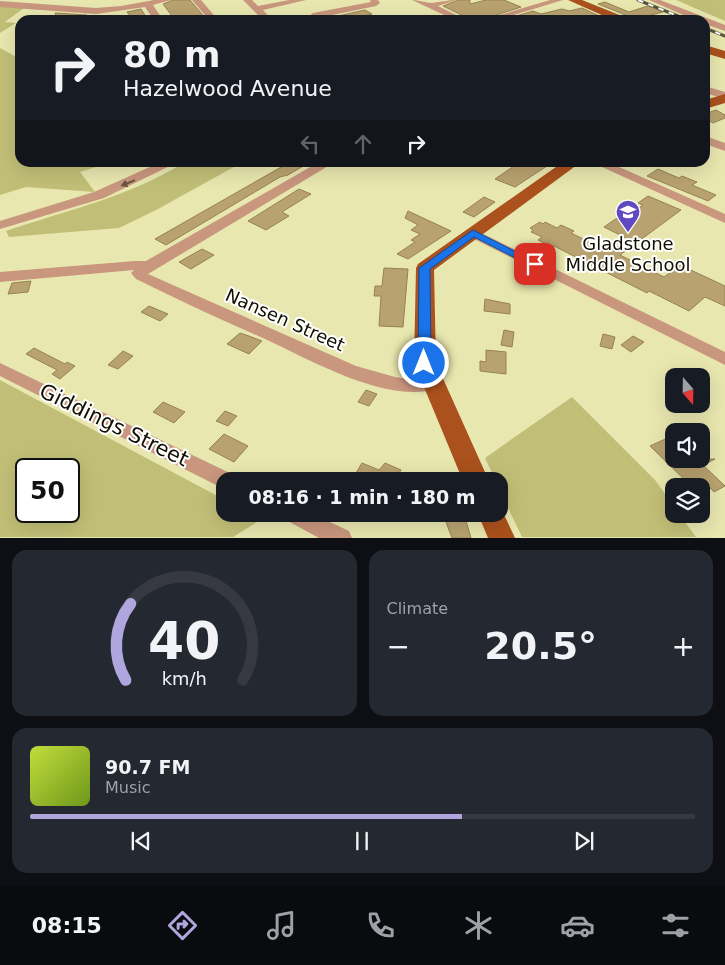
<!DOCTYPE html>
<html lang="en">
<head>
<meta charset="utf-8">
<style>
	body { margin:0; font-family:"DejaVu Sans",sans-serif; background:#242831; color:#f1f3f6; height:100vh; display:flex; flex-direction:column; font-size:19px; white-space:nowrap }
	* { box-sizing:border-box; margin:0 }
	p { font-size:16px; color:#9ea1a6 }
	.icon { flex:none; width:28px; height:28px; fill:none; stroke:currentColor; stroke-width:2; stroke-linecap:round; stroke-linejoin:round }
	.map { position:relative; height:538px; overflow:hidden }
	.details { display:flex; flex-direction:column; gap:12px; padding:12px; background:#0d0f14; flex:1 }
	.details>* { flex:none }
	.hud { position:absolute; left:15px; top:15px; width:695px; height:152px; border-radius:15px; box-shadow:0 5px 20px #0002; background:#171b24; color:#f1f3f6; overflow:hidden }
	.needle { width:32px; rotate:160deg }
	.buttons { position:absolute; left:665px; top:368px; display:grid; gap:10px }
	.buttons a { display:grid; place-items:center; width:45px; height:45px; border-radius:10px; background:#171b24; box-shadow:0 5px 20px #0002; font-size:25px }
	.speed { position:absolute; left:15px; top:458px; display:flex; gap:10px; font-size:25px; font-weight:700; text-align:center }
	.speed>* { display:grid; place-content:center; width:65px; height:65px; border-radius:50%; background:#171b24; box-shadow:0 5px 20px #0002; line-height:1 }
	.speed .limit { border:2px solid #111; border-radius:8px; background:#fff; color:#111 }
	.pin { position:absolute; display:grid; place-items:center; width:42px; height:42px; color:#fff; margin:-21px; border-radius:10px; box-shadow:0 2px 8px #0006 }
	.me { position:absolute; width:55px; margin:-28px; rotate:0deg; stroke-linejoin:round; filter:drop-shadow(0 0 4px #0008) }
	.turn { display:flex; align-items:center; gap:18px; height:105px; padding:0 25px; font-size:22px }
	.turn .icon { width:65px; height:65px; stroke-width:2.5 }
	.turn b { display:block; font-size:35px; line-height:42px }
	.lanes { display:flex; align-items:center; height:48px; padding:0 25px; background:#0003; justify-content:center; gap:25px; direction:ltr }
	.lanes .off { opacity:.35 }
	.big { font-size:38px; font-weight:800; line-height:1.1 }
	.details .widget { flex:1; display:flex; flex-direction:column; justify-content:center; gap:8px; min-width:0; padding:0 18px; border-radius:15px; background:#242831 }
	.details .dial { align-items:center; gap:0 }
	.dial svg { height:130px; overflow:visible; fill:none; stroke:#363941; stroke-width:7; stroke-linecap:round; text-anchor:middle }
	.dial text { fill:#f1f3f6; stroke:none }
	.song { display:flex; align-items:center; gap:15px }
	.cover { width:60px; height:60px; border-radius:8px; background:linear-gradient(135deg,hsl(70 70% 55%),hsl(80 70% 35%)) }
	.played { height:5px; border-radius:2px; background:linear-gradient(90deg,#b0a6de 65%,#363941 65%) }
	.keys { display:flex; justify-content:space-around; direction:ltr }
	.heat { display:flex; justify-content:space-between; align-items:center; font-size:28px; direction:ltr }
	.details .tiles { flex:1; display:grid; gap:12px; grid-template-columns:1fr 1fr }
	.widget:last-child { grid-column:span 2 }
	.trip { position:absolute; left:216px; top:472px; width:292px; height:50px; border-radius:15px; background:#171b24; box-shadow:0 5px 20px #0002; font-weight:800; line-height:50px; text-align:center }
	.dock { display:flex; height:80px; justify-content:space-around; align-items:center; background:#090b0e; color:#9ea1a6 }
	.dock .icon { width:35px; height:35px }
	.dock .current { color:#b0a6de }
	.dock b { font-size:22px; color:#f1f3f6 }
	.map>svg:first-child { display:block }
	.green { fill:#c1bf77; fill-rule:evenodd }
	.building { fill:#b8a270; stroke:#978251 }
	.lines { fill:none; stroke-linecap:round; stroke-linejoin:round }
	.minor { fill:#c9967e; fill-rule:evenodd }
	.major { fill:#aa511d; fill-rule:evenodd }
	.rail-casing { stroke:#57563a; stroke-width:3 }
	.rail { stroke:#fff; stroke-width:2; stroke-dasharray:5.5; stroke-linecap:butt }
	.oneway { fill:#6c523f }
	.route { fill:#1a73e8; stroke:#114b97 }
	.labels { text-anchor:middle; stroke-width:4; stroke-linejoin:round; paint-order:stroke }
	.poi-label { font-size:18px; fill:#100f00; stroke:#fff }
	.street-label { font-size:18px; fill:#100f00; stroke:#fff }
	.near-street-label { font-size:21px; fill:#100f00; stroke:#fff }
</style>
</head>
<body>
<div class="map">
<svg width="725" height="538" viewBox="0 0 725 538">
	<rect width="100%" height="100%" fill="#e8e7af"/>
	<g class="green">
		<polygon points="676,0 725,0 725,21"/>
		<polygon points="0,3 28,5 5,22 16,23 0,33"/>
		<polygon points="0,48 20,59 20,162 109,163 80,172 95,192 26,187 0,195"/>
		<path d="M183,163H241L158,209L119,228L9,237L6,231C64,211 132,196 183,163Z"/>
		<path d="M0,380L225,500V514H252L262,519L233,537H0ZM26,469H69V511H26Z"/>
		<polygon points="572,397 655,480 674,506 674,514 679,514 696,537 522,537 500,491 500,481 496,481 485,458"/>
	</g>
	<g class="building">
		<polygon points="173,0 190,0 207,20 175,20 163,4"/>
		<polygon points="458,0 470,0 470,4 486,0 504,0 521,7 481,20 472,20 443,6"/>
		<polygon points="605,2 629,12 648,6 663,12 643,17 649,20 631,20 628,16 598,4"/>
		<polygon points="582,8 608,20 503,20 533,11 541,14 562,9 569,11"/>
		<polygon points="141,9 148,20 133,20 127,12"/>
		<polygon points="365,10 372,14 345,20 333,20 329,18"/>
		<polygon points="55,13 87,15 89,20 78,20 76,18 58,20"/>
		<polygon points="716,110 725,115 725,118 713,123 705,119 705,114"/>
		<polygon points="290,162 310,162 288,175 280,177 166,245 155,239"/>
		<polygon points="528,162 553,162 515,187 495,179 517,164 523,166"/>
		<polygon points="658,169 679,178 682,176 697,182 692,185 716,195 708,201 647,176"/>
		<polygon points="299,189 311,194 282,212 289,216 266,230 248,221"/>
		<polygon points="648,196 681,210 620,255 664,277 680,265 725,286 725,306 705,297 689,311 649,291 647,293 554,246 552,247 538,240 542,237 531,232 533,230 530,228 540,222 543,224 545,222 557,228 561,225 574,231 571,233 610,252 628,239 604,227 617,218 621,220 643,205 638,203"/>
		<polygon points="484,197 495,202 474,217 463,212"/>
		<polygon points="408,211 451,231 408,259 397,254 415,242 411,240 420,234 411,230 418,225 405,218"/>
		<polygon points="202,249 214,255 191,269 179,262"/>
		<polygon points="384,268 408,269 403,327 379,326 381,296 374,296 375,286 382,286"/>
		<polygon points="31,281 28,292 8,294 12,283"/>
		<polygon points="485,299 510,304 510,314 484,311"/>
		<polygon points="149,306 168,314 160,321 141,312"/>
		<polygon points="504,330 514,332 512,347 501,345"/>
		<polygon points="240,333 249,336 262,341 249,354 227,344"/>
		<polygon points="603,334 615,337 612,349 600,346"/>
		<polygon points="633,336 644,342 631,352 621,345"/>
		<polygon points="34,348 65,364 67,362 75,366 60,379 52,374 57,370 26,354"/>
		<polygon points="486,350 506,352 506,374 480,371 480,361 486,362"/>
		<polygon points="123,351 133,356 118,369 108,365"/>
		<polygon points="366,390 377,394 369,406 358,402"/>
		<polygon points="163,402 185,412 174,423 153,412"/>
		<polygon points="225,411 237,416 228,426 216,421"/>
		<polygon points="224,434 248,446 234,462 209,449"/>
		<polygon points="674,435 674,459 715,459 703,465 725,486 714,492 709,487 701,491 701,486 691,486 650,446"/>
		<polygon points="362,463 379,470 385,463 401,470 394,481 379,475 375,481 356,473"/>
		<polygon points="443,514 464,514 471,538 452,538"/>
	</g>
	<g class="lines">
		<g class="minor">
			<polygon points="154,0 171,0 153,5 163,20 154,20 145,7 96,14 0,7 0,1 96,8 121,6"/>
			<polygon points="192,0 201,0 218,20 209,20"/>
			<polygon points="243,0 252,0 258,6 289,0 306,0 263,10 272,20 263,20"/>
			<polygon points="370,0 378,0 380,3 376,6 313,19 309,16 313,13 371,2"/>
			<path d="M412,0C419,0 426,3 432,3C440,2 448,0 456,0L438,6L466,20H455Z"/>
			<polygon points="550,0 563,0 497,20 483,20"/>
			<polygon points="649,0 660,0 725,25 725,31 705,24 705,20 695,20"/>
			<polygon points="705,86 725,92 725,99 705,93"/>
			<polygon points="705,136 725,143 725,151 705,144"/>
			<polygon points="161,162 178,162 104,198 0,229 0,221 94,192"/>
			<path d="M319,162H335L148,274L356,366L395,377L415,380L432,378L438,379L441,384L438,389C385,404 311,360 263,338C220,319 178,300 136,279L131,273L134,270L0,282V272L135,261H146Z"/>
			<polygon points="591,162 608,162 725,214 725,223"/>
			<polygon points="473,229 725,352 725,365 468,236 466,233 468,230"/>
			<polygon points="0,363 234,475 237,481 225,481 225,489 220,487 0,376"/>
			<polygon points="282,514 313,514 349,531 352,538 319,538 286,520"/>
		</g>
		<g class="major">
			<polygon points="568,0 582,0 627,18 629,20 613,20"/>
			<polygon points="705,45 725,51 725,59 705,53"/>
			<polygon points="725,94 725,103 705,109 705,100"/>
			<polygon points="563,162 581,162 434,270 436,363 489,481 463,481 414,363 416,268 418,264"/>
			<polygon points="500,506 515,538 488,538 478,514 500,514"/>
		</g>
		<defs>
			<g id="rail">
				<polyline points="638,0 688,20"/>
				<polyline points="705,28 725,36"/>
			</g>
		</defs>
		<use href="#rail" class="rail-casing"/>
		<use href="#rail" class="rail"/>
	</g>
	<defs><path id="oneway-solid" d="M-6-.8H1V-3.2L6.5 0L1 3.2V.8H-6Z" transform="scale(1.25)"/></defs>
	<use class="oneway" href="#oneway-solid" transform="translate(128 183) rotate(158)"/>
	<polygon class="route" points="473,230 540,264 535,267 531,266 474,237 430,269 431,363 429,366 420,366 418,363 419,268"/>
	<defs>
		<symbol id="school-pin" viewBox="-11 -11 22 30"><path d="M0 17L-7.5 6A9.5 9.5 0 1 1 7.5 6Z" fill="#6049c1" stroke="#fff"/><path d="M0-5L7-2L0 1L-7-2ZM-4 1L0 2.5L4 1V4Q0 6-4 4Z" fill="#fff"/></symbol>
	</defs>
	<g fill-rule="evenodd">
		<use href="#school-pin" x="614" y="198" width="28" height="38"/>
	</g>
	<g class="labels">
		<g class="poi-label">
			<text x="628" y="250">Gladstone<tspan x="628" dy="21">Middle School</tspan></text>
		</g>
		<g class="street-label">
			<text transform="translate(285 320) rotate(24)" y="6">Nansen Street</text>
		</g>
		<g class="near-street-label">
			<text transform="translate(114 425) rotate(26)" y="7">Giddings Street</text>
		</g>
	</g>
</svg>
<div class="buttons">
<a><svg class="needle" viewBox="-14 -14 28 28"><path d="M0-13l5 13h-10z" fill="#e53935"/><path d="M0 13l5-13h-10z" fill="#9ea1a6"/></svg></a>
<a><svg class="icon" aria-label="sound" viewBox="0 0 24 24"><path d="M4 9h4l5-4v14l-5-4H4zM17 9q2 3 0 6"/></svg></a>
<a><svg class="icon" aria-label="layers" viewBox="0 0 24 24"><path d="M12 4l9 5-9 5-9-5zM3 14l9 5 9-5"/></svg></a>
</div>
<div class="speed"><div class="limit">50</div></div>
<div class="pin" style="left:535px;top:264px;background:#d93025"><svg class="icon" aria-label="arrive" viewBox="0 0 24 24"><path d="M6 21V4h12l-3 4 3 4H6"/></svg></div>
<svg class="me" style="left:424px;top:363px" viewBox="-20 -20 40 40"><circle r="17" fill="#1a73e8" stroke="#fff" stroke-width="3"/><path d="M0-11L8 9 0 5-8 9z" fill="#fff"/></svg>
<div class="trip">08:16 · 1 min · 180 m</div>
<div class="hud">
<div class="turn"><svg class="icon" aria-label="right" viewBox="0 0 24 24"><path d="M7 20v-9h11M14 6l5 5-5 5"/></svg><div><b>80 m</b>Hazelwood Avenue</div></div>
<div class="lanes"><svg class="icon off" aria-label="left" viewBox="0 0 24 24"><path d="M17 20v-9H6M10 6l-5 5 5 5"/></svg><svg class="icon off" aria-label="ahead" viewBox="0 0 24 24"><path d="M12 20V5M6 11l6-6 6 6"/></svg><svg class="icon" aria-label="right" viewBox="0 0 24 24"><path d="M7 20v-9h11M14 6l5 5-5 5"/></svg></div>
</div>
</div>
<section class="details">
<div class="tiles">
<div class="widget dial"><svg viewBox="0 0 100 80">
<path d="M14 69A42 42 0 1 1 86 69"/>
<path d="M14 69A42 42 0 0 1 17 22" stroke="#b0a6de"/>
<text x="50" y="56" font-size="32" font-weight="700">40</text>
<text x="50" y="72" font-size="11">km/h</text>
</svg></div>
<div class="widget"><p>Climate</p>
<div class="heat"><a>−</a><b class="big">20.5°</b><a>+</a></div>
</div>
<div class="widget">
<div class="song"><i class="cover"></i><div><b>90.7 FM</b><p>Music</p></div></div>
<div class="played"></div>
<div class="keys"><svg class="icon" aria-label="previous" viewBox="0 0 24 24"><path d="M18 5L8 12l10 7zM5 5v14"/></svg><svg class="icon" aria-label="pause" viewBox="0 0 24 24"><path d="M8 5v14M16 5v14"/></svg><svg class="icon" aria-label="next" viewBox="0 0 24 24"><path d="M6 5l10 7-10 7zM19 5v14"/></svg></div>
</div>
</div>
</section>
<nav class="dock">
<b>08:15</b>
<svg class="icon current" aria-label="directions" viewBox="0 0 24 24"><path d="M12 3l9 9-9 9-9-9zM9 14v-3h6M13 9l2 2-2 2"/></svg>
<svg class="icon" aria-label="music" viewBox="0 0 24 24"><path d="M9 18V5l10-2v13"/><circle cx="6" cy="18" r="3"/><circle cx="16" cy="16" r="3"/></svg>
<svg class="icon" aria-label="phone" viewBox="0 0 24 24"><path d="M5 4h4l2 5-3 2q2 4 5 5l2-3 5 2v4C11 20 4 13 5 4z"/></svg>
<svg class="icon" aria-label="climate" viewBox="0 0 24 24"><path d="M12 3v18M4 7l16 10M4 17L20 7"/></svg>
<svg class="icon" aria-label="car" viewBox="0 0 24 24"><path d="M5 17H2v-5l4-1 3-4h7l3 4 3 1v5h-3M9 17h6M6 11h13"/><circle cx="7" cy="17" r="2"/><circle cx="17" cy="17" r="2"/></svg>
<svg class="icon" aria-label="filters" viewBox="0 0 24 24"><path d="M4 7h16M4 17h16"/><circle cx="9" cy="7" r="2"/><circle cx="15" cy="17" r="2"/></svg>
</nav>
</body>
</html>
